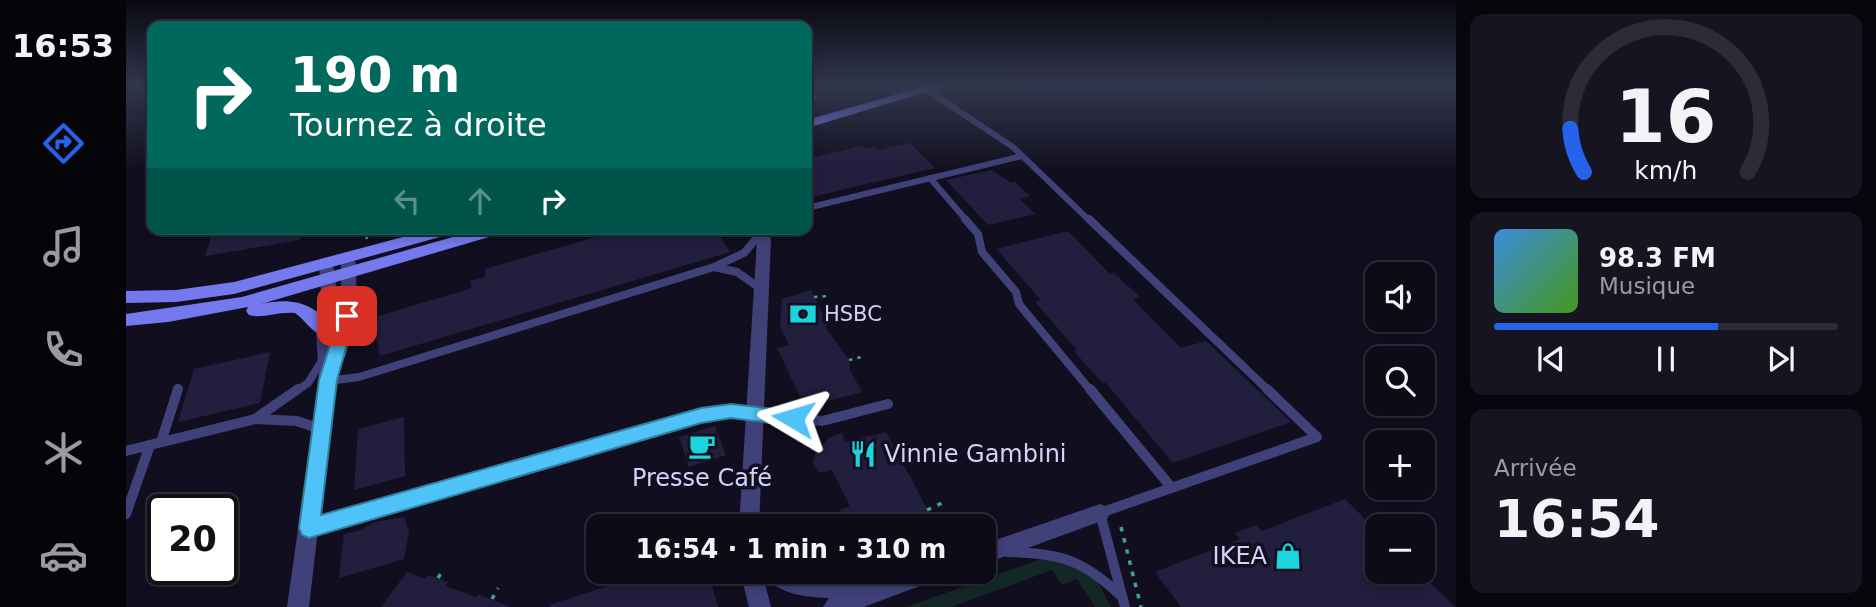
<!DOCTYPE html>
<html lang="fr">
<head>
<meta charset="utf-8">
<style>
	body { margin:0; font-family:"DejaVu Sans",sans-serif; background:#161420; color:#f1f3f6; height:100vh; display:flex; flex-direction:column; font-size:26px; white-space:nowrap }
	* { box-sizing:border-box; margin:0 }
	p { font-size:23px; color:#9a9ba1 }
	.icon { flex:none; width:38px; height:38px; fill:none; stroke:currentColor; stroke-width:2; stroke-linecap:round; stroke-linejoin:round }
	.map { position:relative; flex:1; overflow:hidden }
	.details { display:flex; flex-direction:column; gap:14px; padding:14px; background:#07060d; width:420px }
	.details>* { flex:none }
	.top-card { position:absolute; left:21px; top:21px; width:665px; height:214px; border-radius:14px; box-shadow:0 4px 10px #0003,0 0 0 2px #2d2b36; background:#00695c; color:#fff; overflow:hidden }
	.fabs { position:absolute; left:1239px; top:262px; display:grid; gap:14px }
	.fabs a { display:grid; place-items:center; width:70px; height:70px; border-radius:14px; background:#0d0b17; box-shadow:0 4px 10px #0003,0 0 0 2px #2d2b36; font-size:35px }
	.speed { position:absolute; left:21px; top:494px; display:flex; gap:14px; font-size:35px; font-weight:700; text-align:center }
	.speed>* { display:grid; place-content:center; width:91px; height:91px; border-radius:50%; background:#0d0b17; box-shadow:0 4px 10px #0003,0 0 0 2px #2d2b36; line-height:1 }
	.speed .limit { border:4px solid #111; border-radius:10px; background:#fff; color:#111 }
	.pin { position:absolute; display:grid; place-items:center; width:60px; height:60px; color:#fff; margin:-30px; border-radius:14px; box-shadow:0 4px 10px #0006 }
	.me { position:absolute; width:77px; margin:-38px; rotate:277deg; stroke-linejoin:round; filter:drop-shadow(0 0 5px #0008) }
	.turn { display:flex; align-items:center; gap:24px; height:147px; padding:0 28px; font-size:32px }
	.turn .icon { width:91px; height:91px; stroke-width:2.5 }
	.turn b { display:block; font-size:49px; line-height:60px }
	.lanes { display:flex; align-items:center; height:66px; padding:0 28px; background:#0003; justify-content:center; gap:35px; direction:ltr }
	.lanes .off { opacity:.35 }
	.big { font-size:52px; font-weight:700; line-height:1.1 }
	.details .card { flex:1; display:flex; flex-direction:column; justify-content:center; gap:10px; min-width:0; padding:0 24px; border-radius:14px; background:#161420 }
	.details .dial { align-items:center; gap:0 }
	.dial svg { height:182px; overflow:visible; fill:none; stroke:#2d2b36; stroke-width:7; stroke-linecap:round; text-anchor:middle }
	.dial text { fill:#f1f3f6; stroke:none }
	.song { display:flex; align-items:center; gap:21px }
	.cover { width:84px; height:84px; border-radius:10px; background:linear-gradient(135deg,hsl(210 70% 55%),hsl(100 70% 35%)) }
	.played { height:7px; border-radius:4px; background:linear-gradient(90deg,#2563eb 65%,#2d2b36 65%) }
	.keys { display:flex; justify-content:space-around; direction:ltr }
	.trip { position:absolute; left:460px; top:514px; width:410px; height:70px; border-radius:14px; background:#0d0b17; box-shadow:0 4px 10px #0003,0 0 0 2px #2d2b36; font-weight:700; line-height:70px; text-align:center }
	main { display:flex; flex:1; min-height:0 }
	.tabs { display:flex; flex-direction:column; width:126px; justify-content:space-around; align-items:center; background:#050409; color:#9a9ba1 }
	.tabs .icon { width:49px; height:49px }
	.tabs .active { color:#2563eb }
	.tabs b { font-size:32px; color:#f1f3f6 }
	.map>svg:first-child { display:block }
	.green { fill:#132826 }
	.building { fill:#221e3d }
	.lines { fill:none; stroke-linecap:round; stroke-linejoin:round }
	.path-far2 { stroke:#3ca497; stroke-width:2; stroke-dasharray:2.5 4.5; stroke-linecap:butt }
	.path-far1 { stroke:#3ca497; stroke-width:2.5; stroke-dasharray:3.5 5; stroke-linecap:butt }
	.path { stroke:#3ca497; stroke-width:3.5; stroke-dasharray:4.5 7; stroke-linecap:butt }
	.lane-far2 { stroke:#404178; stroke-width:6 }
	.lane-far1 { stroke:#404178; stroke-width:8 }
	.lane { stroke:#404178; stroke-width:10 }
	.street { fill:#404178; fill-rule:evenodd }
	.secondary { fill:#7579ee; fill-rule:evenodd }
	.route { fill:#4fc3f7; stroke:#337fa1; stroke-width:2 }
	.labels { text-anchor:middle; stroke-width:7; stroke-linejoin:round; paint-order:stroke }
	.poi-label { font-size:21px; fill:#d5d2f9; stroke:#110f1f; text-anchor:start }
	.near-poi-label { font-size:24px; fill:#d5d2f9; stroke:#110f1f; text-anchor:start }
</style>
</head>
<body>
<main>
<nav class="tabs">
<b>16:53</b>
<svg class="icon active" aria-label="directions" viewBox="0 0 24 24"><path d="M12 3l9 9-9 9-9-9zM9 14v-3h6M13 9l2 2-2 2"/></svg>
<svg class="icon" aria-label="music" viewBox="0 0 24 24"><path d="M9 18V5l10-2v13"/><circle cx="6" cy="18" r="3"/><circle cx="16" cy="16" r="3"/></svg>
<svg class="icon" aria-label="phone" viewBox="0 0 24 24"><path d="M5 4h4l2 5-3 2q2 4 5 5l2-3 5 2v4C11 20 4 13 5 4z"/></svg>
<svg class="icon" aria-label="climate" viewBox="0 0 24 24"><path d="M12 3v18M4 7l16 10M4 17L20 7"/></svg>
<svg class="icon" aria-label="car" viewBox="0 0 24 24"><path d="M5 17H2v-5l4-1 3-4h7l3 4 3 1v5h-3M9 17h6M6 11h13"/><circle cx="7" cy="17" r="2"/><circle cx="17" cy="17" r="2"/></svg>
</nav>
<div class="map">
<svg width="1330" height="607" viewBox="0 0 1330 607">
	<rect width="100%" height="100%" fill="#110f1f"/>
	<polygon class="green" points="915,559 943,561 972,582 985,607 969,607 951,579 936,585 926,570 825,607 780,607"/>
	<g class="building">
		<polygon points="784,143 809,168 681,198 681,159 736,146 739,149 749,147 752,150"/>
		<polygon points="866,170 885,183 889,182 904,196 894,199 909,214 862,225 820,180"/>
		<polygon points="88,229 176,229 174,240 79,256"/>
		<polygon points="498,229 589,229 604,252 254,356 246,318 346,288 344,281 359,277 359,269"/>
		<polygon points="942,231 984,274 988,273 1014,297 1007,299 1055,348 1080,341 1165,422 1047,463 979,382 977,384 948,351 951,350 909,302 915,300 870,249"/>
		<polygon points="685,290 702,326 699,327 723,360 724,370 736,392 679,407 651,348 663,345 654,327 656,299"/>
		<polygon points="144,352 134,403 52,422 68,369"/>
		<polygon points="278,417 279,476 228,490 232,429"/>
		<polygon points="589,426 600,455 563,467 553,437"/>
		<polygon points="760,432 788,484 810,527 721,527 714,510 724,506 706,470 693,473 687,462 690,452 704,437 716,433 719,442"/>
		<polygon points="1219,499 1251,531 1251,572 1293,572 1329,607 1055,607 1029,572 1114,539 1109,533 1130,525 1136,531"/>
		<polygon points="278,517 283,531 278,559 213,578 218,534 235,530 248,522"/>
		<polygon points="281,572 299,579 303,575 322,582 319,586 350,597 352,594 384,607 255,607"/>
		<polygon points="525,572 582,572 592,607 424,607 423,605"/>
	</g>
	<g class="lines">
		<polyline class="path-far2" points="681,109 683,102 692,95"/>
		<g class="path-far1">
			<polyline points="240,239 245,229"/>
			<polyline points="688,297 702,296"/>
			<polyline points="723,360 736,357"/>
		</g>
		<g class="path">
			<polyline points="771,453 785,447"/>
			<polyline points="801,510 816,503"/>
			<polyline points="995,527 1015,607"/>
			<polyline points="493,572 494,582"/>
			<polyline points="312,578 318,568"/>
			<polyline points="366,599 372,588"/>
		</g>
		<g class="lane-far2">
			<polyline points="801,90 887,147 964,221"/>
			<polyline points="804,178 841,221"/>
			<polyline points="681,208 896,156"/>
		</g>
		<g class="lane-far1">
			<polyline points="839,219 852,234 856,252 890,292 893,304 965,391"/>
			<polyline points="963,219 1143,391"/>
			<polyline points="588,267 611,272 635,289"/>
			<polyline points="202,381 233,377 588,267 618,253 635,233"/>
			<polyline points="51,391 52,388"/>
			<polyline points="170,391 182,383 197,359"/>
		</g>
		<g class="lane">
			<polyline points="172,389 129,419 171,421 194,429"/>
			<polyline points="964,389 1045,487"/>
			<polyline points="35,442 52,389"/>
			<polyline points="0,451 129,419"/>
			<polyline points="0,514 24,445"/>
			<polyline points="183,528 575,416 605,411 696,421 762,404"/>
			<path d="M881,552C933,553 956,559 994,595"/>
			<polyline points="999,607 974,513 1191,437 1141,389"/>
		</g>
		<g class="street">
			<polygon points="629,229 643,229 645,240 633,527 613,527 631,240"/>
			<path d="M222,254L229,259C233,285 228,355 210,373L183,607H161L193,381L190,330L195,292L193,264L200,259L207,264L211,292L207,338L215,301V259Z"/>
			<polygon points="974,504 981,507 984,513 981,519 858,564 858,544"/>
			<polygon points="614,572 636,572 645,607 623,607"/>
			<path d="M638,572L756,579L774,572H815L812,579L738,607H697L703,598C682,597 648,595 638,572Z"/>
		</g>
		<g class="secondary">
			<polygon points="800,86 820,86 681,128 681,120"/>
			<polygon points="307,229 334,229 332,232 108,294 50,302 0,303 0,291 50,290 108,282"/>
			<path d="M355,229H382L380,232L135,304C165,297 190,302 207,330L204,335C189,339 181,321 169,313C153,311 137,319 123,315L120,311L122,307L42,322L0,326V314L116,297Z"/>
		</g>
	</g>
	<linearGradient id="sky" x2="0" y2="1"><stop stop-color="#090811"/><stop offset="0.5" stop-color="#32374d"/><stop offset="1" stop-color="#32374d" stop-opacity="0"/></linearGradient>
	<rect width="1330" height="171" fill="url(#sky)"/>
	<polygon class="route" points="221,311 229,316 211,380 195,515 575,408 605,404 667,411 674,413 677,418 674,424 667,426 605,418 575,423 183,538 176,535 173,528 193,380 213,316"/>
	<defs>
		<symbol id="bank-bare" viewBox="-9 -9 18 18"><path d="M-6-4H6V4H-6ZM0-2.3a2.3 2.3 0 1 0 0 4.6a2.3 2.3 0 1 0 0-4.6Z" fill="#1bd4dc" stroke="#110f1f" stroke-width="2.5" paint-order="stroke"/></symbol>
		<symbol id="cafe-bare" viewBox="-9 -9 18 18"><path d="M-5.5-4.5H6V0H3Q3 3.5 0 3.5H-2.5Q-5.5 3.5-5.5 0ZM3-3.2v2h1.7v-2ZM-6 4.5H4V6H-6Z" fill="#1bd4dc" stroke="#110f1f" stroke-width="2.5" paint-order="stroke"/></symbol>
		<symbol id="restaurant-bare" viewBox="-9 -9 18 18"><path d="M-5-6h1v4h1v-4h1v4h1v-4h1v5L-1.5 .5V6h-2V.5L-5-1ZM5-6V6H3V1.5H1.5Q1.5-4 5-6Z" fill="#1bd4dc" stroke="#110f1f" stroke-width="2.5" paint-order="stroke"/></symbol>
		<symbol id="shop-bare" viewBox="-9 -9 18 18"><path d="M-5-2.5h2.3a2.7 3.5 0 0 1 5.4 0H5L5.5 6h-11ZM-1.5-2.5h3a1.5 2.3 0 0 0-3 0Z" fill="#1bd4dc" stroke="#110f1f" stroke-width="2.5" paint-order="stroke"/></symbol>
	</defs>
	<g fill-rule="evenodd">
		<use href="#bank-bare" x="658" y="295" width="38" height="38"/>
		<use href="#cafe-bare" x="557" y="427" width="38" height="38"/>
		<use href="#restaurant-bare" x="718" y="435" width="38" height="38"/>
		<use href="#shop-bare" x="1143" y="537" width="38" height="38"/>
	</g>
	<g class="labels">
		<g class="poi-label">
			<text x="698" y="321">HSBC</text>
		</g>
		<g class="near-poi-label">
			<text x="758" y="462">Vinnie Gambini</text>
			<text x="576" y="486" text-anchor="middle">Presse Café</text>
			<text x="1141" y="564" text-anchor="end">IKEA</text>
		</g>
	</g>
</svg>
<div class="fabs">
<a><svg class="icon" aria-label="sound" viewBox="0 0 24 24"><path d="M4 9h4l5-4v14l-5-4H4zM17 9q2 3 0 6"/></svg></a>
<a><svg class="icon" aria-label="search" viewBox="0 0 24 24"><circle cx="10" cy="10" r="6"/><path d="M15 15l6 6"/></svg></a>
<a>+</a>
<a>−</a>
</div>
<div class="speed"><div class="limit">20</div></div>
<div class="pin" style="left:221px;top:316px;background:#d93025"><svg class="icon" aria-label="arrive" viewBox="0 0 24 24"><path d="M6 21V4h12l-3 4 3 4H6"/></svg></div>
<svg class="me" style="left:667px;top:418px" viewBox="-20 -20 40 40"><path d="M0-17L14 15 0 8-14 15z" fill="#4fc3f7" stroke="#fff" stroke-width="4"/></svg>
<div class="trip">16:54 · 1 min · 310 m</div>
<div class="top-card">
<div class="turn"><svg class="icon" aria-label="right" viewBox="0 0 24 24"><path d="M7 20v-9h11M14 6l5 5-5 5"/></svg><div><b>190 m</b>Tournez à droite</div></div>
<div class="lanes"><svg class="icon off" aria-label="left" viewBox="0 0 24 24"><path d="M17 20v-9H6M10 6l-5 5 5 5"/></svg><svg class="icon off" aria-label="ahead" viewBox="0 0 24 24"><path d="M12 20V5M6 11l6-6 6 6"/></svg><svg class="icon" aria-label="right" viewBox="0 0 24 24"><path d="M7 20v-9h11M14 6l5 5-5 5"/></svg></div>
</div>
</div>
<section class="details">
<div class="card dial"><svg viewBox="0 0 100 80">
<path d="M14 69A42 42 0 1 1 86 69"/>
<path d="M14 69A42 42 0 0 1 8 50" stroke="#2563eb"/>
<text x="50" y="56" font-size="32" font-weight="700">16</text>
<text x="50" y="72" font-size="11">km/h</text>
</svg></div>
<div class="card">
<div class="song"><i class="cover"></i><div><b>98.3 FM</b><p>Musique</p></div></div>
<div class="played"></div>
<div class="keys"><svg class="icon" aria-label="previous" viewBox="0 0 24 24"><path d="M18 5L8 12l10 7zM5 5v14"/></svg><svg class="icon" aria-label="pause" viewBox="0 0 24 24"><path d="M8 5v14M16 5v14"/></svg><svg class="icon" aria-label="next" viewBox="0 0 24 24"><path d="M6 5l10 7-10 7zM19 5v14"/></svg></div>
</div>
<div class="card"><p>Arrivée</p><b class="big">16:54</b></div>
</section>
</main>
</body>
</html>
